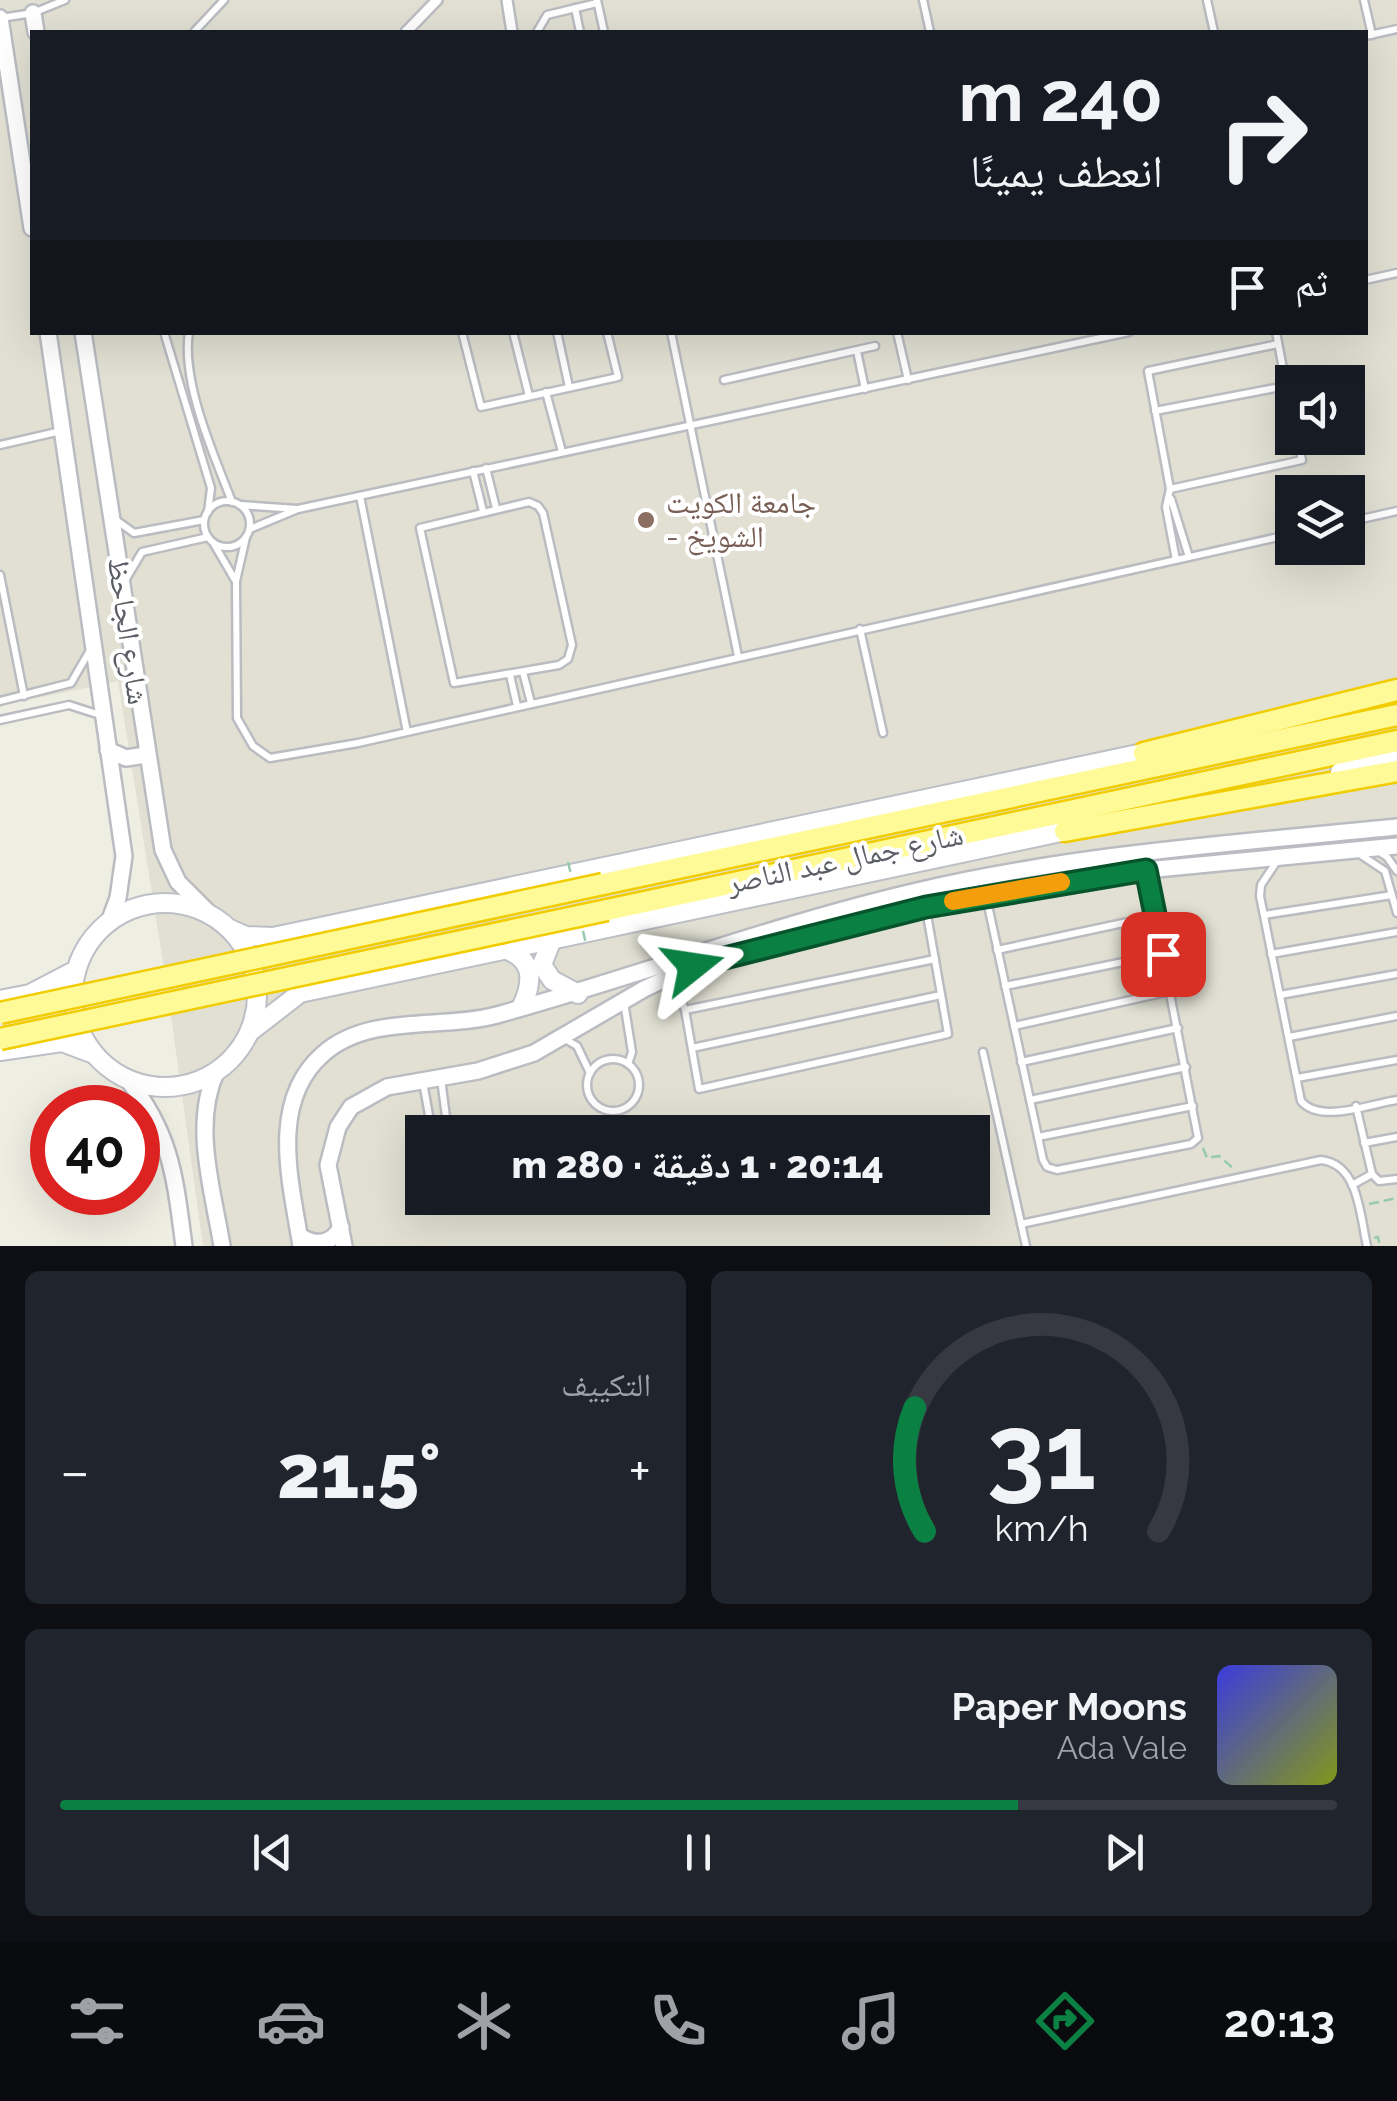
<!DOCTYPE html>
<html lang="ar">
<head>
<meta charset="utf-8">
<style>
	body { margin:0; font-family:Raleway,"Noto Naskh Arabic",sans-serif; background:#20242c; color:#f1f3f6; direction:rtl; height:100vh; display:flex; flex-direction:column; font-size:38px; white-space:nowrap }
	* { box-sizing:border-box; margin:0 }
	p { font-size:32px; color:#9ea1a6 }
	.icon { flex:none; width:55px; height:55px; fill:none; stroke:currentColor; stroke-width:2; stroke-linecap:round; stroke-linejoin:round }
	.map { position:relative; height:1246px; overflow:hidden; direction:ltr }
	.side { display:flex; flex-direction:column; gap:25px; padding:25px; background:#0d0f14; flex:1 }
	.side>* { flex:none }
	.guide { position:absolute; left:30px; top:30px; width:1338px; height:305px; border-radius:0px; box-shadow:0 10px 40px #0002; direction:rtl; background:#171b24; color:#f1f3f6; overflow:hidden }
	.controls { position:absolute; left:1275px; top:365px; display:grid; gap:20px }
	.controls a { display:grid; place-items:center; width:90px; height:90px; border-radius:0px; background:#171b24; box-shadow:0 10px 40px #0002; font-size:50px }
	.speed { position:absolute; left:30px; top:1085px; display:flex; gap:20px; font-size:50px; font-weight:700; text-align:center }
	.speed>* { display:grid; place-content:center; width:130px; height:130px; border-radius:50%; background:#171b24; box-shadow:0 10px 40px #0002; line-height:1 }
	.speed .limit { border:15px solid #d22; background:#fff; color:#111 }
	.pin { position:absolute; display:grid; place-items:center; width:85px; height:85px; color:#fff; margin:-42px; border-radius:20px; box-shadow:0 5px 15px #0006 }
	.me { position:absolute; width:110px; margin:-55px; rotate:75deg; stroke-linejoin:round; filter:drop-shadow(0 0 8px #0008) }
	.turn { display:flex; align-items:center; gap:35px; height:210px; padding:0 40px; font-size:45px }
	.turn .icon { width:130px; height:130px; stroke-width:2.5 }
	.turn b { display:block; font-size:70px; line-height:85px }
	.then { display:flex; align-items:center; height:95px; padding:0 40px; background:#0003; gap:20px; font-size:38px }
	.big { font-size:75px; font-weight:800; line-height:1.1 }
	.side .widget { flex:1; display:flex; flex-direction:column; justify-content:center; gap:15px; min-width:0; padding:0 35px; border-radius:15px; background:#20242c }
	.side .dial { align-items:center; gap:0 }
	.dial svg { height:260px; overflow:visible; fill:none; stroke:#363941; stroke-width:7; stroke-linecap:round; text-anchor:middle }
	.dial text { fill:#f1f3f6; stroke:none }
	.song { display:flex; align-items:center; gap:30px }
	.cover { width:120px; height:120px; border-radius:15px; background:linear-gradient(135deg,hsl(240 70% 55%),hsl(70 70% 35%)) }
	.played { height:10px; border-radius:5px; background:linear-gradient(90deg,#0b8043 75%,#363941 75%) }
	.keys { display:flex; justify-content:space-around; direction:ltr }
	.heat { display:flex; justify-content:space-between; align-items:center; font-size:55px; direction:ltr }
	.side .tiles { flex:1; display:grid; gap:25px; grid-template-columns:1fr 1fr }
	.widget:last-child { grid-column:span 2 }
	.trip { position:absolute; left:405px; top:1115px; width:585px; height:100px; border-radius:0px; background:#171b24; box-shadow:0 10px 40px #0002; font-weight:800; line-height:100px; text-align:center; direction:rtl }
	.tab-bar { display:flex; height:160px; justify-content:space-around; align-items:center; background:#090b0e; color:#9ea1a6 }
	.tab-bar .icon { width:70px; height:70px }
	.tab-bar .selected { color:#0b8043 }
	.tab-bar b { font-size:45px; color:#f1f3f6 }
	.map>svg:first-child { display:block }
	.education { fill:#e1e0d3; fill-rule:evenodd }
	.lines { fill:none; stroke-linecap:round; stroke-linejoin:round }
	.service-casing { stroke:#babcc2; stroke-width:11 }
	.pedestrian-casing { stroke:#babcc2; stroke-width:14 }
	.tertiary-casing { stroke:#babcc2; stroke-width:20 }
	.secondary-casing { stroke:#bdbfc7; stroke-width:22 }
	.trunk-casing { stroke:#f1cc00; stroke-width:25 }
	.path { stroke:#95caac; stroke-width:2.5; stroke-dasharray:10 5; stroke-linecap:butt }
	.service { stroke:#fff; stroke-width:6 }
	.pedestrian { stroke:#fff; stroke-width:9 }
	.tertiary { stroke:#fff; stroke-width:15 }
	.secondary { stroke:#fff; stroke-width:18 }
	.trunk { stroke:#fffa98; stroke-width:20 }
	.trunk-bridge-casing { stroke:#f1cc00; stroke-width:25; stroke-linecap:butt }
	.path-bridge { stroke:#95caac; stroke-width:2.5; stroke-dasharray:10 5; stroke-linecap:butt }
	.trunk-bridge { stroke:#fffa98; stroke-width:20 }
	.route-casing { stroke:#07532c; stroke-width:25 }
	.route { stroke:#0b8043; stroke-width:18 }
	.slow { stroke:#f59e0b; stroke-width:18 }
	.education-dot { fill:#8d6e63; stroke:#fff; stroke-width:4 }
	.labels { text-anchor:middle; stroke-width:8; stroke-linejoin:round; paint-order:stroke }
	.education-label { font-size:30px; fill:#785e54; stroke:#fff; text-anchor:start }
	.street-label { font-size:30px; fill:#5b5e64; stroke:#fff }
</style>
</head>
<body>
<div class="map">
<svg width="1397" height="1246" viewBox="0 0 1397 1246">
	<rect width="100%" height="100%" fill="#efeee3"/>
	<path class="education" d="M0,0H1397V1246H203L167,987L118,681L0,706ZM32,32H1365V332H32ZM1292,382H1348V438H1292ZM1292,492H1348V548H1292ZM422,1132H972V1198H422Z"/>
	<g class="lines">
		<defs>
			<g id="service">
				<polyline points="597,0 604,32"/>
				<polyline points="923,0 930,32"/>
				<polyline points="1207,0 1214,32"/>
				<polyline points="1364,0 1372,35"/>
				<polyline points="575,8 580,32"/>
				<polyline points="1,18 33,13 65,0"/>
				<polyline points="194,32 224,0"/>
				<polyline points="537,32 547,15 597,3"/>
				<polyline points="1365,36 1397,29"/>
				<polyline points="1365,280 1397,273"/>
				<polyline points="164,332 211,488 208,512"/>
				<path d="M189,332C181,382 214,455 232,502"/>
				<polyline points="462,332 481,407 618,377 607,332"/>
				<polyline points="513,332 529,396"/>
				<polyline points="557,332 569,387"/>
				<polyline points="671,332 738,656"/>
				<polyline points="897,332 908,380"/>
				<polyline points="1276,332 1292,416"/>
				<polyline points="857,351 865,389"/>
				<polyline points="724,380 875,346"/>
				<polyline points="546,392 562,452"/>
				<polyline points="1155,411 1286,386"/>
				<polyline points="0,445 61,431"/>
				<polyline points="486,468 496,508"/>
				<polyline points="473,471 483,511"/>
				<polyline points="1170,489 1302,460 1297,438"/>
				<polyline points="360,496 407,732"/>
				<polyline points="1171,499 1189,557"/>
				<circle cx="227" cy="524" r="23"/>
				<polygon points="529,502 538,506 543,513 572,645 568,659 559,665 454,683 420,528"/>
				<polyline points="240,505 297,509"/>
				<polyline points="116,520 134,533 204,520"/>
				<polyline points="1348,522 1397,511"/>
				<polyline points="250,529 298,509 1129,332"/>
				<polyline points="246,537 236,581 237,718 253,746 270,758 358,743 1292,534"/>
				<polyline points="214,544 235,580"/>
				<polyline points="1176,560 1166,507 1170,489 1148,371 1278,344"/>
				<polyline points="0,575 24,696"/>
				<polyline points="126,579 142,552 208,537"/>
				<polyline points="860,629 883,733"/>
				<polyline points="523,672 531,703"/>
				<polyline points="510,675 517,706"/>
				<polyline points="0,701 71,683 89,652"/>
				<polyline points="0,720 69,705 100,715"/>
				<polyline points="1378,851 1387,857 1397,871"/>
				<polyline points="1361,855 1385,871 1397,913"/>
				<path d="M1279,858L1261,885L1260,896L1301,1101C1320,1124 1370,1104 1397,1100"/>
				<polyline points="986,896 1043,1160 1047,1167 1057,1170 1191,1144 1198,1138 1146,870"/>
				<polyline points="1264,915 1392,895"/>
				<polyline points="997,950 1156,916"/>
				<polyline points="1271,954 1397,932"/>
				<polyline points="672,976 685,1010 699,1089 948,1034 926,909"/>
				<polyline points="1005,986 1163,954"/>
				<polyline points="1280,995 1397,974"/>
				<polyline points="624,1002 632,1052 628,1064"/>
				<polyline points="685,1010 935,959"/>
				<polyline points="1014,1026 1171,991"/>
				<polyline points="1289,1037 1397,1016"/>
				<polyline points="563,1038 577,1046 590,1073"/>
				<polyline points="692,1048 941,995"/>
				<polyline points="983,1052 1026,1246"/>
				<circle cx="613" cy="1085" r="26"/>
				<polyline points="1021,1062 1178,1028"/>
				<polyline points="1297,1078 1397,1060"/>
				<polyline points="441,1079 448,1132"/>
				<polyline points="423,1082 432,1132"/>
				<polyline points="1030,1100 1186,1067"/>
				<polyline points="1356,1106 1372,1174 1379,1181 1397,1179"/>
				<polyline points="1038,1137 1193,1106"/>
				<polyline points="1364,1143 1397,1137"/>
				<polyline points="1352,1185 1372,1174"/>
				<path d="M1021,1224L1321,1160C1359,1164 1360,1216 1367,1246"/>
			</g>
			<g id="pedestrian">
				<polyline points="507,0 512,32"/>
				<polyline points="406,32 437,0"/>
			</g>
			<g id="tertiary">
				<polyline points="33,13 36,32"/>
				<polyline points="0,18 32,228"/>
				<polyline points="48,332 124,856 118,898 109,922"/>
				<polyline points="83,332 163,850 178,882 210,914"/>
				<polyline points="108,750 126,758 146,755"/>
				<path d="M216,1072C192,1126 213,1190 222,1246"/>
				<path d="M128,1080C172,1135 175,1179 184,1246"/>
				<path d="M300,1236C316,1246 331,1245 341,1227"/>
				<path d="M301,1246C291,1183 268,1102 323,1054C369,1013 442,1030 497,1015C638,976 775,924 917,891C1074,854 1237,843 1397,827"/>
				<polyline points="344,1246 328,1165 338,1127 351,1107 387,1087 478,1071 534,1053 644,989 693,966 985,895 1146,870 1397,846"/>
			</g>
			<g id="secondary">
				<polyline points="1340,772 1397,760"/>
				<circle cx="165" cy="995" r="92"/>
				<polyline points="230,929 246,936 273,937 1157,750"/>
				<polyline points="552,939 542,965 552,980 578,994"/>
				<path d="M504,949C535,959 533,982 522,1006"/>
				<polyline points="0,1000 30,994 76,970"/>
				<polyline points="251,1031 300,993 1075,829"/>
				<polyline points="0,1051 62,1042 94,1054"/>
			</g>
			<g id="trunk">
				<polyline points="1144,753 1397,690"/>
				<polyline points="1065,831 1397,771"/>
				<polyline points="603,884 1397,715"/>
				<polyline points="607,910 1397,741"/>
			</g>
		</defs>
		<use href="#service" class="service-casing"/>
		<use href="#pedestrian" class="pedestrian-casing"/>
		<use href="#tertiary" class="tertiary-casing"/>
		<use href="#secondary" class="secondary-casing"/>
		<use href="#trunk" class="trunk-casing"/>
		<g class="path">
			<polyline points="1203,1148 1207,1158 1219,1156 1234,1169"/>
			<polyline points="1369,1204 1397,1198"/>
			<polyline points="1374,1238 1378,1237 1380,1246"/>
		</g>
		<use href="#service" class="service"/>
		<use href="#pedestrian" class="pedestrian"/>
		<use href="#tertiary" class="tertiary"/>
		<use href="#secondary" class="secondary"/>
		<use href="#trunk" class="trunk"/>
		<defs>
			<g id="trunk-bridge">
				<polyline points="0,1013 603,884"/>
				<polyline points="0,1039 607,910"/>
			</g>
		</defs>
		<use href="#trunk-bridge" class="trunk-bridge-casing"/>
		<g class="path-bridge">
			<polyline points="568,862 571,874"/>
			<polyline points="583,931 586,944"/>
		</g>
		<use href="#trunk-bridge" class="trunk-bridge"/>
	</g>
	<g class="lines">
		<defs>
			<polyline id="route" points="693,966 926,907 1146,870 1163,954"/>
		</defs>
		<use href="#route" class="route-casing"/>
		<use href="#route" class="route"/>
		<polyline class="slow" points="953,901 1061,882"/>
	</g>
	<circle class="education-dot" cx="646" cy="520" r="10"/>
	<g class="labels">
		<g class="education-label">
			<text x="666" y="513">جامعة الكويت<tspan x="666" dy="34">- الشويخ</tspan></text>
		</g>
		<g class="street-label">
			<text transform="translate(128 631) rotate(82)" y="10">شارع الجاحظ</text>
			<text transform="translate(845 859) rotate(-12)" y="10">شارع جمال عبد الناصر</text>
		</g>
	</g>
</svg>
<div class="controls">
<a><svg class="icon" aria-label="sound" viewBox="0 0 24 24"><path d="M4 9h4l5-4v14l-5-4H4zM17 9q2 3 0 6"/></svg></a>
<a><svg class="icon" aria-label="layers" viewBox="0 0 24 24"><path d="M12 4l9 5-9 5-9-5zM3 14l9 5 9-5"/></svg></a>
</div>
<div class="speed"><div class="limit">40</div></div>
<div class="pin" style="left:1163px;top:954px;background:#d93025"><svg class="icon" aria-label="arrive" viewBox="0 0 24 24"><path d="M6 21V4h12l-3 4 3 4H6"/></svg></div>
<svg class="me" style="left:693px;top:966px" viewBox="-20 -20 40 40"><path d="M0-17L14 15 0 8-14 15z" fill="#0b8043" stroke="#fff" stroke-width="4"/></svg>
<div class="trip">20:14 · 1 دقيقة · 280 m</div>
<div class="guide">
<div class="turn"><svg class="icon" aria-label="right" viewBox="0 0 24 24"><path d="M7 20v-9h11M14 6l5 5-5 5"/></svg><div><b>240 m</b>انعطف يمينًا</div></div>
<div class="then">ثم<svg class="icon" aria-label="arrive" viewBox="0 0 24 24"><path d="M6 21V4h12l-3 4 3 4H6"/></svg></div>
</div>
</div>
<section class="side">
<div class="tiles">
<div class="widget dial"><svg viewBox="0 0 100 80">
<path d="M14 69A42 42 0 1 1 86 69"/>
<path d="M14 69A42 42 0 0 1 11 31" stroke="#0b8043"/>
<text x="50" y="56" font-size="32" font-weight="700">31</text>
<text x="50" y="72" font-size="11">km/h</text>
</svg></div>
<div class="widget"><p>التكييف</p>
<div class="heat"><a>−</a><b class="big">21.5°</b><a>+</a></div>
</div>
<div class="widget">
<div class="song"><i class="cover"></i><div><b>Paper Moons</b><p>Ada Vale</p></div></div>
<div class="played"></div>
<div class="keys"><svg class="icon" aria-label="previous" viewBox="0 0 24 24"><path d="M18 5L8 12l10 7zM5 5v14"/></svg><svg class="icon" aria-label="pause" viewBox="0 0 24 24"><path d="M8 5v14M16 5v14"/></svg><svg class="icon" aria-label="next" viewBox="0 0 24 24"><path d="M6 5l10 7-10 7zM19 5v14"/></svg></div>
</div>
</div>
</section>
<nav class="tab-bar">
<b>20:13</b>
<svg class="icon selected" aria-label="directions" viewBox="0 0 24 24"><path d="M12 3l9 9-9 9-9-9zM9 14v-3h6M13 9l2 2-2 2"/></svg>
<svg class="icon" aria-label="music" viewBox="0 0 24 24"><path d="M9 18V5l10-2v13"/><circle cx="6" cy="18" r="3"/><circle cx="16" cy="16" r="3"/></svg>
<svg class="icon" aria-label="phone" viewBox="0 0 24 24"><path d="M5 4h4l2 5-3 2q2 4 5 5l2-3 5 2v4C11 20 4 13 5 4z"/></svg>
<svg class="icon" aria-label="climate" viewBox="0 0 24 24"><path d="M12 3v18M4 7l16 10M4 17L20 7"/></svg>
<svg class="icon" aria-label="car" viewBox="0 0 24 24"><path d="M5 17H2v-5l4-1 3-4h7l3 4 3 1v5h-3M9 17h6M6 11h13"/><circle cx="7" cy="17" r="2"/><circle cx="17" cy="17" r="2"/></svg>
<svg class="icon" aria-label="filters" viewBox="0 0 24 24"><path d="M4 7h16M4 17h16"/><circle cx="9" cy="7" r="2"/><circle cx="15" cy="17" r="2"/></svg>
</nav>
</body>
</html>
